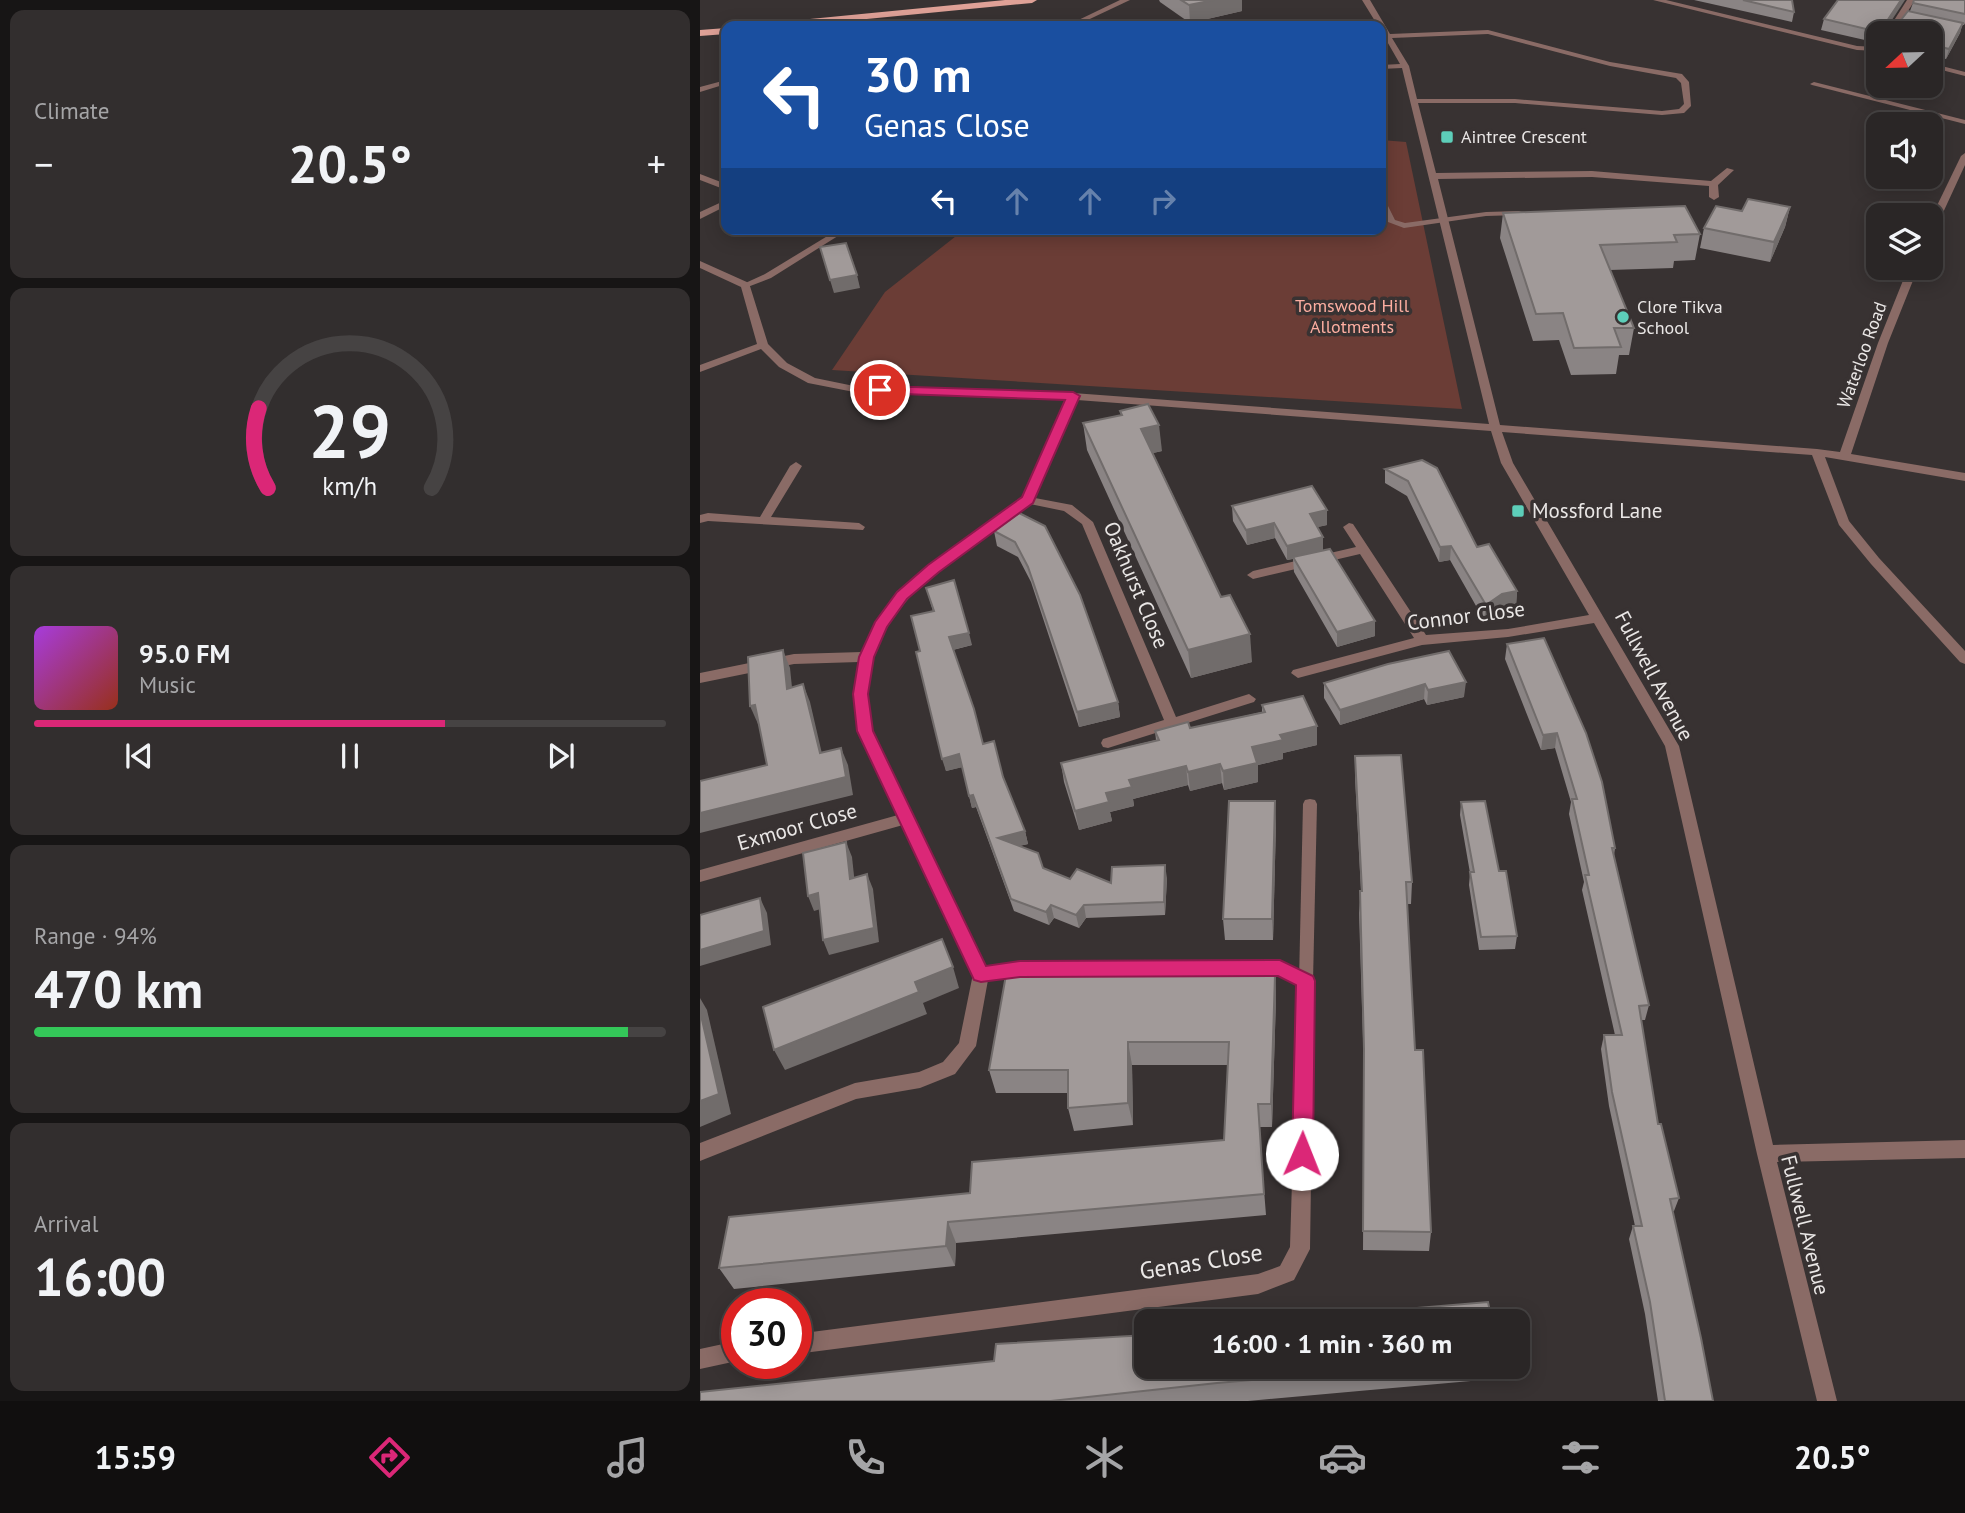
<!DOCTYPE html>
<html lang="en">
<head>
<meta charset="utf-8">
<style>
	body { margin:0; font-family:"PT Sans",sans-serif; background:#322e2e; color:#f1f3f6; height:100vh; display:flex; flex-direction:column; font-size:26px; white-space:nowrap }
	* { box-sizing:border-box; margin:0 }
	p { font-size:23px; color:#a5a5a7 }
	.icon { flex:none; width:38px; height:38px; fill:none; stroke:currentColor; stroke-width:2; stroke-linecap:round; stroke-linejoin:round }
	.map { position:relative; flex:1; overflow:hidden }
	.details { display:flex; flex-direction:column; gap:10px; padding:10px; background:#171515; width:700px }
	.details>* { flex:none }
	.top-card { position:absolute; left:21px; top:21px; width:665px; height:214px; border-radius:14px; box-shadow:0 4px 18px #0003,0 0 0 2px #464343; background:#1a4fa0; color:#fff; overflow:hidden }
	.needle { width:46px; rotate:248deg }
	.controls { position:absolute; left:1166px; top:21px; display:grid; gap:14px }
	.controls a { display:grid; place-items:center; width:77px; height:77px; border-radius:14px; background:#2a2626; box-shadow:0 4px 18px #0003,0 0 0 2px #464343; font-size:35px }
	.speed { position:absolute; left:21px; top:1288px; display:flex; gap:14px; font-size:35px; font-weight:700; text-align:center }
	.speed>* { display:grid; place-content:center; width:91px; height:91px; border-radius:50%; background:#2a2626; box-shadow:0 4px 18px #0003,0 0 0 2px #464343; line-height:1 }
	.speed .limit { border:10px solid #d22; background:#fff; color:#111 }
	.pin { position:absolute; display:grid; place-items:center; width:60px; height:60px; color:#fff; margin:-30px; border:4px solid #fff; border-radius:50%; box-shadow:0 2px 7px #0007 }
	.me { position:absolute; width:77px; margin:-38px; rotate:1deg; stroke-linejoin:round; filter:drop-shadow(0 0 5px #0008) }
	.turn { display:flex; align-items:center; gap:24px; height:147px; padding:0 28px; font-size:32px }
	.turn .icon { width:91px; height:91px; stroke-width:2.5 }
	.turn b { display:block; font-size:49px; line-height:60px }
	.lanes { display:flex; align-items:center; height:66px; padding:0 28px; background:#0003; justify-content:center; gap:35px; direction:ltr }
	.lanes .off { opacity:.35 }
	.big { font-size:52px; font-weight:700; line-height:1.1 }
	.details .tile { flex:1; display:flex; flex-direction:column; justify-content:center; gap:10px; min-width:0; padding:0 24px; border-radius:14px; background:#322e2e }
	.details .dial { align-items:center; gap:0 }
	.dial svg { height:182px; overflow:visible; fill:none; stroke:#464343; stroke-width:7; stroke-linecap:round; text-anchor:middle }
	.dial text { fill:#f1f3f6; stroke:none }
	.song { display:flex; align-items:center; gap:21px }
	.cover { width:84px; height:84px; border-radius:10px; background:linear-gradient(135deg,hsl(280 70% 55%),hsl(10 70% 35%)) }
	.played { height:7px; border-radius:4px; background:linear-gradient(90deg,#db2777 65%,#464343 65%) }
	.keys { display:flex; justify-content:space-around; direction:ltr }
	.heat { display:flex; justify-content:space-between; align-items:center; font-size:38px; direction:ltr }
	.charge { height:10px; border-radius:5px; background:linear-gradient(90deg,#34c759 94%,#464343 0) }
	.trip { position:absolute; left:434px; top:1309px; width:396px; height:70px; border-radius:14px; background:#2a2626; box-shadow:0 4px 18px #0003,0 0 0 2px #464343; font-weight:700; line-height:70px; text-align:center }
	.menu { display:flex; height:112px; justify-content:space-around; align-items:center; background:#110f0f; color:#a5a5a7 }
	.menu .icon { width:49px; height:49px }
	.menu .on { color:#db2777 }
	.menu b { font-size:32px; color:#f1f3f6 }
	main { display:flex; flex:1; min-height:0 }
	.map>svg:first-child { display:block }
	.green { fill:#6b3d36 }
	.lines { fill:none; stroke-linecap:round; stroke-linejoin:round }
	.service { fill:#8a6b66; fill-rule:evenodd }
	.minor { fill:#8a6b66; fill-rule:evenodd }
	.tertiary { fill:#8a6b66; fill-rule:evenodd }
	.primary { fill:#dfa197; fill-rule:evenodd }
	.wall { fill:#8a8484 }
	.shaded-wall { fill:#716c6b }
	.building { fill:#a19a99; stroke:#716c6b; stroke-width:2 }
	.route { fill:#db2777; stroke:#8e194d; stroke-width:2 }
	.poi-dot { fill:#5dceb9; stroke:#383232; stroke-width:2.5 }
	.labels { text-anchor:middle; stroke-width:7; stroke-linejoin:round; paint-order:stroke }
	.far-poi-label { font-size:18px; fill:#eae7e6; stroke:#383232; text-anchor:start }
	.far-park-label { font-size:18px; fill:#fdaea1; stroke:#383232 }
	.far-street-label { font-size:18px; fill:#eae7e6; stroke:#383232 }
	.poi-label { font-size:21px; fill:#eae7e6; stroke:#383232; text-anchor:start }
	.street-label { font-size:21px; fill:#eae7e6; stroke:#383232 }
	.near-street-label { font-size:24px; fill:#eae7e6; stroke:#383232 }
</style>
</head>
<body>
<main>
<section class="details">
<div class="tile"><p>Climate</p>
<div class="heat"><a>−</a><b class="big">20.5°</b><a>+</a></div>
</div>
<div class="tile dial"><svg viewBox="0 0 100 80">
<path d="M14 69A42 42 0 1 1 86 69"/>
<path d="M14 69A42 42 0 0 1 10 34" stroke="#db2777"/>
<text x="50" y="56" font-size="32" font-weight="700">29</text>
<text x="50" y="72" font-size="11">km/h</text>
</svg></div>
<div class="tile">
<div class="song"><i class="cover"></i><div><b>95.0 FM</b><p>Music</p></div></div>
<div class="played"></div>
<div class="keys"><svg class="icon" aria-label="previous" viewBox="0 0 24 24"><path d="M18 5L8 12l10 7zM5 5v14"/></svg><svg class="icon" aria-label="pause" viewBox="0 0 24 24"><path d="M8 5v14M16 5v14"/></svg><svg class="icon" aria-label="next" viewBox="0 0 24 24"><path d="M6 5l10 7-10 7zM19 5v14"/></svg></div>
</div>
<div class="tile"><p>Range · 94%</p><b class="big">470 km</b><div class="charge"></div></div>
<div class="tile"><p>Arrival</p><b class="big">16:00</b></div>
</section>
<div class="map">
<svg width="1265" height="1401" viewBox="0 0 1265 1401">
	<rect width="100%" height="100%" fill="#383232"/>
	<polygon class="green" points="681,140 706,142 762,409 132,370 185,292 265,229 681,229"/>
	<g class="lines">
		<g class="service">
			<polygon points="1114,82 1265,120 1265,124 1112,85 1110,84"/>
			<polygon points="681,187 686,189 688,206 695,220 705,223 786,212 819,211 823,213 819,215 786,216 704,228 688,222 681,208"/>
			<polygon points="139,229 149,229 71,278 45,288 41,285 65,274"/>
			<polygon points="610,799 615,800 617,804 613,981 611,985 606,987 601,985 599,981 603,804 605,800"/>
		</g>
		<g class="minor">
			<path d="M662,0H670L690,34L788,30L910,62L982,74L989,82L991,106L984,113L962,115L815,103H718L736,173L892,171L1011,181L1027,168L1034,170L1018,185L1019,197L1014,200L1009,197V186L892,177L738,179L800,425L1117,449L1140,452L1178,343L1208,268H1218L1188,343L1151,454L1265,473V481L1125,457L1149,521L1179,558L1265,651V664L1260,662L1171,564L1139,525L1112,455L802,432L813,463L979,746L1073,1145L1265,1140V1158L1077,1162L1137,1401H1117L1057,1154L965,746L894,623L808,637L722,645L598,678L591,673L593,670L714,638L660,554L553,579L547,575L553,571L656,547L643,527L649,523L653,524L726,635L808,629L889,615L801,463L791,431L377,400L335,498L372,505L393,522L476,717L549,694L556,699L554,702L408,748L403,747L401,743L403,739L464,720L382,524L364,511L330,504C263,552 172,600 168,693C168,706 171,719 172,731L286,966L320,962L580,961L612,976L614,981L610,1249L594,1280L558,1294L96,1354V1334L558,1274L580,1266L590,1247L598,985L578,975L320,976L288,980L276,1046L255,1074L220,1088L156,1099L0,1161V1143L155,1083L219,1072L243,1062L259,1043L273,974L203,825L0,882V870L198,815L158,731L154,694L159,662L94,664L0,683V673L94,654L162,652L173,626L197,593L229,565L323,498L366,399L154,392L108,383L79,367L61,349L0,372V365L57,344L41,287L0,268V261L49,283L68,344L87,363L115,378L154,386L373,393L789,424L702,68L681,69V65L700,64L681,31V26H678ZM788,34L910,66L976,78L981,83L984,104L979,109L962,111L815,99H717L709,66L692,38Z"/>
			<polygon points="1207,0 1215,0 1194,33 1186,33"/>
			<polygon points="26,80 26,84 0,92 0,87"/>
			<polygon points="1265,153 1265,165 1235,230 1230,233 1230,220 1261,156"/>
			<polygon points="0,174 26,184 26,190 0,180"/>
			<polygon points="96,462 102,466 71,517 159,523 165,527 163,530 8,521 0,523 0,515 8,513 60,517 90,466"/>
			<polygon points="37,1341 37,1361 0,1369 0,1349"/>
		</g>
		<g class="tertiary">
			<polygon points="420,0 430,0 375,26 366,26"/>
			<polygon points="953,0 966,0 1157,46 1178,47 1178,51 1157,50"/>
			<polygon points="1230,63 1265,72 1265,76 1230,67"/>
			<polygon points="26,200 26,206 0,219 0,212"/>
		</g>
		<g class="primary">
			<polygon points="305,0 337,0 332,3 95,26 64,26 69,23"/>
			<polygon points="26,28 26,34 0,36 0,30"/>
		</g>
	</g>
	<g class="wall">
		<polygon points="459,0 542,0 542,11 490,23 460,2"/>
		<polygon points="994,0 1092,0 1094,12 1092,22"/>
		<polygon points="1265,0 1265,23 1264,25 1262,25 1260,33 1246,59 1230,56 1230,33 1178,33 1178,43 1121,30 1124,19 1197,25 1210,11 1213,3"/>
		<polygon points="1090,207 1085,227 1070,262 1000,248 1004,228 1042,211"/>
		<polygon points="803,213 1000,234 995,260 974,261 973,268 910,270 934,328 929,355 919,355 916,374 871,375 859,340 833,341 800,238"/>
		<polygon points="420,411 462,451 453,453 552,662 491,678 387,450 383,423 421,415"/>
		<polygon points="722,460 777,547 817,591 816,606 800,609 784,620 750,560 739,562 707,496 685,483 685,469"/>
		<polygon points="532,506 627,525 617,527 623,550 675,621 675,636 637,647 594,572 593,559 587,560 575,538 547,545 533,521"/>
		<polygon points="319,513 418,702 420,717 379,727 331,582 318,557 297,546 294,531"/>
		<polygon points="226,588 272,645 253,650 283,744 303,777 325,831 328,844 319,846 343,868 370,879 411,883 467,878 465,915 386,918 379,928 354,918 349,925 314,911 276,807 272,808 262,767 246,771 220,651 233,611"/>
		<polygon points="844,638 915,848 914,855 949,1005 945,1020 941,1020 958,1124 979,1198 974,1211 973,1211 1013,1401 958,1401 945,1314 929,1239 933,1226 935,1226 909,1106 901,1049 904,1035 915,1035 882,890 884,882 869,814 871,802 855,748 841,750 805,659 807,644"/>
		<polygon points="688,664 764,697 727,705 724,699 640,725 624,698 624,683"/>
		<polygon points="562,705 617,726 617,745 583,753 583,759 558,765 558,782 524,790 522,783 490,791 488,785 433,799 434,806 410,812 412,821 379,830 364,782 361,763 456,740 455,731 490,728 562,712"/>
		<polygon points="655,756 712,882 711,904 707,904 715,1050 731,1232 729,1251 663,1250 664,1070 659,913 661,891 655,778"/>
		<polygon points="761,802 799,871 817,936 815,949 779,950 769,885 770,873 760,815"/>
		<polygon points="576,823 573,940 525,940 523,919"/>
		<polygon points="575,975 576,998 572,1127 559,1127 566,1215 256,1243 255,1266 34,1289 19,1268 270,1193 524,1140 528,1065 432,1065 433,1125 374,1131 368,1108 368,1093 296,1093 289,1070"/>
		<polygon points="446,1367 796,1367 793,1379 548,1401 0,1401"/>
	</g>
	<g class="shaded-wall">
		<polygon points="514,0 542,0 542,11 490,23 489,5"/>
		<polygon points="1201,0 1205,0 1184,32 1187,21"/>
		<polygon points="1263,23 1260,33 1246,59 1249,49"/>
		<polygon points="1090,207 1085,227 1070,262 1074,242"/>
		<polygon points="157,275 160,288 134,293 130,280"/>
		<polygon points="459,425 462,451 444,455 441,429"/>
		<polygon points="627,510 627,525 610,529 610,514"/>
		<polygon points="574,523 575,538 547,545 546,530"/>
		<polygon points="623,537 623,552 587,560 587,546"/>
		<polygon points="751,546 750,560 739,562 740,547"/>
		<polygon points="817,591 816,606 800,609 784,620 786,605 802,594"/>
		<polygon points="675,621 675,636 637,647 637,632"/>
		<polygon points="269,633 272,645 252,650 249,637"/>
		<polygon points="550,634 552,662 491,678 488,650"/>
		<polygon points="83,650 90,668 94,707 87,689"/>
		<polygon points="766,682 764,697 727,705 728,690"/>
		<polygon points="103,684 110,702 126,771 120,753"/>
		<polygon points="725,684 724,699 640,725 640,710"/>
		<polygon points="418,702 420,717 379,727 377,712"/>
		<polygon points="55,705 62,723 58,724 50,706"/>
		<polygon points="617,726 617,745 583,753 583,759 558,765 558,782 524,790 523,771 552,747 580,735"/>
		<polygon points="857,733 855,748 841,750 843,735"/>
		<polygon points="141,748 148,765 153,795 0,833 0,813"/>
		<polygon points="259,754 263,767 246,771 242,759"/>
		<polygon points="520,764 522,783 490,791 488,772"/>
		<polygon points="486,766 488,785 433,799 434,806 410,812 412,821 379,830 375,811 429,780"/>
		<polygon points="273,795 276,807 272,808 269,796"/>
		<polygon points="575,801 576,823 573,940 572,919"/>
		<polygon points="325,831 328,844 301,850 298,838"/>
		<polygon points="146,842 152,857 156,894 150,879"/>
		<polygon points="465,865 467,878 465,915 464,902"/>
		<polygon points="167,874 173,889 179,942 129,955 123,940"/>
		<polygon points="118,893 124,908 114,911 108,896"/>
		<polygon points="60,898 67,913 71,945 0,966 0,950"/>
		<polygon points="351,905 354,918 349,925 346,912"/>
		<polygon points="384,905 386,918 379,928 376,915"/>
		<polygon points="253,967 259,988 223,1003 227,1014 85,1070 74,1050 215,982"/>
		<polygon points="575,975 576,998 572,1127 571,1104"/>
		<polygon points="0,998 7,1010 31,1114 0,1127"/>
		<polygon points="428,1042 432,1065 433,1125 428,1103"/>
		<polygon points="248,1222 256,1243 255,1266 246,1246"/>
	</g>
	<g class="building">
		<polygon points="481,0 514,0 489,5"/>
		<polygon points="1043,0 1092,0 1094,12"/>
		<polygon points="1138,0 1201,0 1187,21 1187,24 1197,25 1208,11 1263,23 1249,49 1230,44 1230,33 1183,33 1124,19"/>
		<polygon points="1214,0 1265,0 1265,14 1213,3"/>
		<polygon points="1048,199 1090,207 1074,242 1004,228 1016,206 1042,211"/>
		<polygon points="985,206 1000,234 974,235 977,242 900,245 934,328 914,328 921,347 874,348 863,313 836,314 803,213"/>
		<polygon points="146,243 157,275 130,280 120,247"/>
		<polygon points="448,404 459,425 441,429 521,597 530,595 550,634 488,650 383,423 422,415 420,411"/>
		<polygon points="722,460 737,468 777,547 789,544 817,591 802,594 786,605 751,546 740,547 708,481 685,469"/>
		<polygon points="612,486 627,510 610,514 623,537 587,546 574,523 546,530 532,506"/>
		<polygon points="319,513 345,526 380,595 418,702 377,712 328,567 315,542 294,531"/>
		<polygon points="630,549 675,621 637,632 593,557"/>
		<polygon points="254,580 269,633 249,637 274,709 283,744 294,741 303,777 325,831 298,838 338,853 343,868 370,879 377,869 411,883 412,867 465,865 464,902 384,905 376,915 351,905 346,912 311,899 273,795 269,796 259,754 242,759 216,652 220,651 211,616 234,611 226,588"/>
		<polygon points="844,638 886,733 902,782 915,848 912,848 949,1005 939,1006 958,1124 961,1124 979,1198 970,1199 1001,1338 1013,1401 965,1401 950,1302 933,1226 942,1226 912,1092 904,1035 922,1035 885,875 889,875 872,799 877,799 857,733 843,735 807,644"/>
		<polygon points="83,650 87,689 103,684 120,753 141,748 146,777 0,813 0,781 67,765 55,705 50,706 48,657"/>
		<polygon points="749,651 766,682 728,690 725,684 640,710 624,683 688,664"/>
		<polygon points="603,696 617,726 580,735 583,740 552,747 557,763 523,771 520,764 488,772 486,766 429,780 432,787 406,793 409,802 375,811 361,763 459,740 455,731 488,722 490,728 565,712 562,705"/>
		<polygon points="701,755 712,882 706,882 715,1050 723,1050 731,1232 663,1231 664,1049 660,891 662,891 655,756"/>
		<polygon points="529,801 575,801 572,919 523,919"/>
		<polygon points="785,801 799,871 806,871 817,936 781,937 770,872 774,872 761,802"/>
		<polygon points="146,842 150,879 167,874 174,928 123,940 118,893 108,896 103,853"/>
		<polygon points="60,898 64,931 0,950 0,915"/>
		<polygon points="242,939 253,967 215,982 219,992 74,1050 63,1007"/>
		<polygon points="306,975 575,975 571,1104 558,1104 564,1194 248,1222 246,1246 19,1268 29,1217 270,1193 272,1162 524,1140 529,1042 428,1042 428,1103 368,1108 368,1070 289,1070"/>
		<polygon points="0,1011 19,1094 0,1101"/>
		<polygon points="788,1302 792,1321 560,1321"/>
		<polygon points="446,1335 446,1367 702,1367 517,1383 351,1401 0,1401 0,1392 294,1361 296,1344"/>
	</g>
	<polygon class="route" points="180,386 373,392 380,396 333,503 239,572 207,599 187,627 174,657 168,694 173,731 286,966 320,961 580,960 613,976 615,981 613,1154 610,1161 602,1164 595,1161 592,1154 596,985 578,976 320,977 281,982 274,980 157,731 153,694 159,657 175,622 197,592 228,565 322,497 365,400 176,393 176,387"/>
	<g class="poi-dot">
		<rect x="740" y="130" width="14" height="14" rx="3.5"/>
		<circle cx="923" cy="317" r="7"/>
		<rect x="811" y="504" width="14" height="14" rx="3.5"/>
	</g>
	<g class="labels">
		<g class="far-poi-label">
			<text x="761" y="143">Aintree Crescent</text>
			<text x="937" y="313">Clore Tikva<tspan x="937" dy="21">School</tspan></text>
		</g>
		<g class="far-park-label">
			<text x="652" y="312">Tomswood Hill<tspan x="652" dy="21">Allotments</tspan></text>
		</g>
		<g class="far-street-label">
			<text transform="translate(1162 355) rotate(-70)" y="6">Waterloo Road</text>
		</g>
		<g class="poi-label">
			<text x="832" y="518">Mossford Lane</text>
		</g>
		<g class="street-label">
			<text transform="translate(436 585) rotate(67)" y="7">Oakhurst Close</text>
			<text transform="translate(766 616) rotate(-7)" y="7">Connor Close</text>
			<text transform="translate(954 676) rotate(62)" y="7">Fullwell Avenue</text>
			<text transform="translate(97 827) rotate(-16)" y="7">Exmoor Close</text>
			<text transform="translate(1105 1225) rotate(76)" y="7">Fullwell Avenue</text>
		</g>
		<g class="near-street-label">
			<text transform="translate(501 1262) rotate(-9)" y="8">Genas Close</text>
		</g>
	</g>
</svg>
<div class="controls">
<a><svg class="needle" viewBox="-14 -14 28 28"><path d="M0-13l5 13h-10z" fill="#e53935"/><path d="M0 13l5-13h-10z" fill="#a5a5a7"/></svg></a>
<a><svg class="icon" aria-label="sound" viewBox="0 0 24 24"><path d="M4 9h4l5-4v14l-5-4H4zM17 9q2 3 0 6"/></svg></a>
<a><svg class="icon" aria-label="layers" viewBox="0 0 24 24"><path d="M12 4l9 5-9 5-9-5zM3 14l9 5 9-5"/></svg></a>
</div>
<div class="speed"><div class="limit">30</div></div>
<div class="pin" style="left:180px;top:390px;background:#d93025"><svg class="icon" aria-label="arrive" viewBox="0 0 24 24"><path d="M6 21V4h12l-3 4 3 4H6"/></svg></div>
<svg class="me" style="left:602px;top:1154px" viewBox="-20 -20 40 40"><circle r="19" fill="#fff"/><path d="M0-13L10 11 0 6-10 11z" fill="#db2777"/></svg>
<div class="trip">16:00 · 1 min · 360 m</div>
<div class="top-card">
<div class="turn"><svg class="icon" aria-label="left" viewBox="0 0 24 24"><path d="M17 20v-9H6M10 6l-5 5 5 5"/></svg><div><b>30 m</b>Genas Close</div></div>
<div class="lanes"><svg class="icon" aria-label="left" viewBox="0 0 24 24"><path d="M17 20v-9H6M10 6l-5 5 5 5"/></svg><svg class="icon off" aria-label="ahead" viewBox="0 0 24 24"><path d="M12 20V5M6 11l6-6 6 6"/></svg><svg class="icon off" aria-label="ahead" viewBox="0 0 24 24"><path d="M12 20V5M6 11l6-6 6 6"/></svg><svg class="icon off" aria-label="right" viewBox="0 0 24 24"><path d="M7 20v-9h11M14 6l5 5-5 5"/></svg></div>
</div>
</div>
</main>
<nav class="menu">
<b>15:59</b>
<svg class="icon on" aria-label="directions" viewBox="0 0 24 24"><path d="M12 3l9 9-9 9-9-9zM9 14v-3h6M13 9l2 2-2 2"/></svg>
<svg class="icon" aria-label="music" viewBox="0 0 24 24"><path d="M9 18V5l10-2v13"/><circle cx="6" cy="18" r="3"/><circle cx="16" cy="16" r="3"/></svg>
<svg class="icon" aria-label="phone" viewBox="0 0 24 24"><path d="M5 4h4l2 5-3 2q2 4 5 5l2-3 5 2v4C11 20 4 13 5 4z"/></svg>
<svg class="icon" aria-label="climate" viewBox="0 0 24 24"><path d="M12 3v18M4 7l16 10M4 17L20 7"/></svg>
<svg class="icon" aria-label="car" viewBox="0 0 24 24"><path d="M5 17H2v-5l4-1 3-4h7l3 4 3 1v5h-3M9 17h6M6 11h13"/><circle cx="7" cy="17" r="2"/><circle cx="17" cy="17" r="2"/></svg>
<svg class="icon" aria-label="filters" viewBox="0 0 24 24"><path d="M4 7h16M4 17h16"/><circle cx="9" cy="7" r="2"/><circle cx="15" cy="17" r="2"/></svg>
<b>20.5°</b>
</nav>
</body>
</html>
